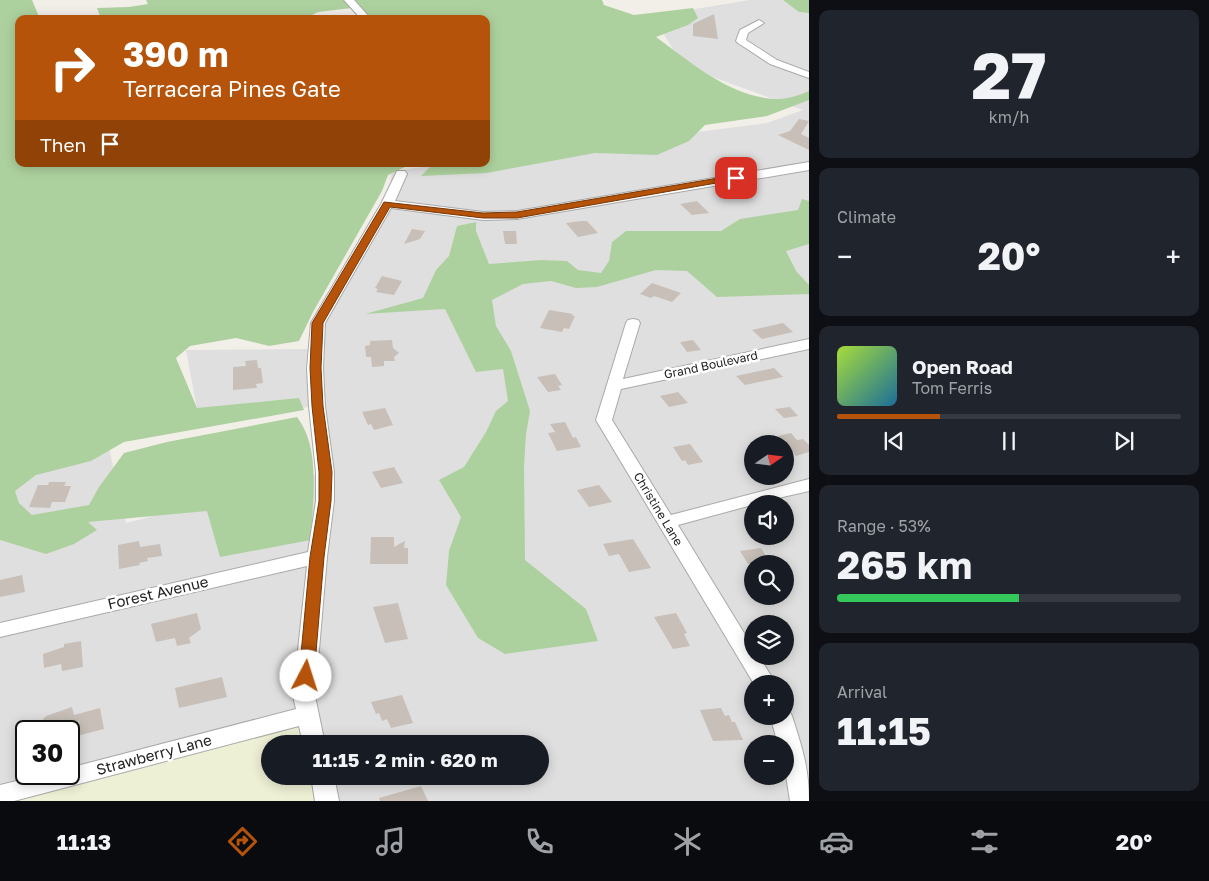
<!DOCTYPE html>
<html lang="en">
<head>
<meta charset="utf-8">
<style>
	body { margin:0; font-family:"Golos Text",sans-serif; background:#20242c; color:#f1f3f6; height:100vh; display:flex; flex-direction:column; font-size:19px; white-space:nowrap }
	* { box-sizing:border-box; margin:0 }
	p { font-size:16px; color:#9ea1a6 }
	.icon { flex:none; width:28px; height:28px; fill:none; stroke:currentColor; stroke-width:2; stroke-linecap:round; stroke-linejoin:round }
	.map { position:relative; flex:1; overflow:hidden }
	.panel { display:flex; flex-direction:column; gap:10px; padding:10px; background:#0d0f14; width:400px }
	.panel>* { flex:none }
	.banner { position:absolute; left:15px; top:15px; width:475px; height:152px; border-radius:10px; box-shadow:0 2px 12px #0003; background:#b45309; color:#fff; overflow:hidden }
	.needle { width:32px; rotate:76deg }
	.tools { position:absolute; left:744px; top:435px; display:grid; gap:10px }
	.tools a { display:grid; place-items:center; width:50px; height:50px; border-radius:50%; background:#171b24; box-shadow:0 2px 12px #0003; font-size:25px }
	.speed { position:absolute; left:15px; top:720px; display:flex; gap:10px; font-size:25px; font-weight:700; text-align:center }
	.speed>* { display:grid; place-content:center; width:65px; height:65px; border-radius:50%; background:#171b24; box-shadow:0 2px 12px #0003; line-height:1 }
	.speed .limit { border:2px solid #111; border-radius:8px; background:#fff; color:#111 }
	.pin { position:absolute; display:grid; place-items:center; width:42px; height:42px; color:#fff; margin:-21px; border-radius:10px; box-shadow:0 2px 8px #0006 }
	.me { position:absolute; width:55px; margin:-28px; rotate:5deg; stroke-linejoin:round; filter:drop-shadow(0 0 4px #0008) }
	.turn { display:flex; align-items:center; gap:18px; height:105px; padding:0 25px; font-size:22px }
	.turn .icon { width:65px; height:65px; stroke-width:2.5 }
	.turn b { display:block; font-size:35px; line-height:42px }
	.then { display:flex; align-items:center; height:48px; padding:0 25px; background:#0003; gap:10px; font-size:19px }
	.big { font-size:38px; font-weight:700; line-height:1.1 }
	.panel .card { flex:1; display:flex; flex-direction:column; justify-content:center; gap:8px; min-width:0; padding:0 18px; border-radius:10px; background:#20242c }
	.panel .dial { align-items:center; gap:0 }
	.dial b { font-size:65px; line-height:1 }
	.song { display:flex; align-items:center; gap:15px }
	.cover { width:60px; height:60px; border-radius:8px; background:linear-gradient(135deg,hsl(80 70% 55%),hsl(200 70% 35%)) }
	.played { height:5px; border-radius:2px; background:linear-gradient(90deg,#b45309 30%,#363941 30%) }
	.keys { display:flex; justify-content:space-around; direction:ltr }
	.heat { display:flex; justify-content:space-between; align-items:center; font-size:28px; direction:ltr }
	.charge { height:8px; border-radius:4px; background:linear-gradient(90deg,#34c759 53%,#363941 0) }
	.trip { position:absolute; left:261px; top:735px; width:288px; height:50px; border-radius:25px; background:#171b24; box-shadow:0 2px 12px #0003; font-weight:700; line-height:50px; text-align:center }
	.tab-bar { display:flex; height:80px; justify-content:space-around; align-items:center; background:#090b0e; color:#9ea1a6 }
	.tab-bar .icon { width:35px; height:35px }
	.tab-bar .active { color:#b45309 }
	.tab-bar b { font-size:22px; color:#f1f3f6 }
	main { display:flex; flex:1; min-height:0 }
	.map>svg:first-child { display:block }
	.residential { fill:#e0dfdf; fill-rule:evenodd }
	.farmland { fill:#eef0d5 }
	.forest { fill:#add19e }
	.building { fill:#c7bfb8 }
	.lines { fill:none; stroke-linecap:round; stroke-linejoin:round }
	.minor-casing { stroke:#a9a9a9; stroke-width:2 }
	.minor { fill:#fff; fill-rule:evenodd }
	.route { fill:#b45309; stroke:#753606 }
	.labels { text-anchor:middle; stroke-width:5; stroke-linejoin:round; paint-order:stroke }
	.street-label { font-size:12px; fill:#222; stroke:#fff }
	.near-street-label { font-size:15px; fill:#222; stroke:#fff }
</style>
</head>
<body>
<main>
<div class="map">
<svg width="809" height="801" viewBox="0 0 809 801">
	<rect width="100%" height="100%" fill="#f2efe9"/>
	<path class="residential" d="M750,0H789L809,13V801H326L321,776H540V744H314L308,715L0,799V471L109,448L126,523L325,472L317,406L199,420L186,350L315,349L318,323L387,204L392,171L447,164H486V159L767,123L803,110L683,66L662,31L695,9ZM752,444H785V476H752ZM752,504H785V536H752ZM752,564H785V596H752ZM752,624H785V656H752ZM752,684H785V716H752ZM26,731H69V774H26ZM752,744H785V776H752Z"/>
	<polygon class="farmland" points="308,715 314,744 270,744 270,776 322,776 327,801 10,801"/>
	<g class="forest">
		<path d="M0,0H32L40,19H19V164H486V19H373L353,0H602L604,5L634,15L693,8L698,18L688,25L656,37C692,63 732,99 779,99C788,99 800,95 809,91V100L767,116L705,125L689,141L657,155L595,153L487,173L421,176L433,164L409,165L388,175L382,191L313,312L299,341L269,346L236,338L190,346L176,358L197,408L299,398L304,410L124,442L91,461L36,475L15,491L19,503L32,515L89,505L99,487L124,453L167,442L297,417C322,450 312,501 311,540L220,557L207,511L88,522L97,530L74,544L46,554L0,540Z"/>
		<polygon points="146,0 344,0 352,8 318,12 304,19 101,19 97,8 129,7 148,4"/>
		<polygon points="783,0 809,0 809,13 799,12"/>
		<polygon points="802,199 809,201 809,244 786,251 796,271 809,285 809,294 717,297 687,271 656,270 597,287 576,288 551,281 523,284 492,300 496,326 511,351 530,411 526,434 524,467 525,560 586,609 598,641 505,654 478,638 446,585 449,551 461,517 439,480 464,467 486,432 496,411 508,401 503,369 476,372 445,309 365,314 423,298 436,270 449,256 457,226 476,222 476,231 489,264 541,260 567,261 578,270 601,273 609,261 612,242 626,231 721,231 740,219 798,210"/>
	</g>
	<g class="building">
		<polygon points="714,14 718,39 693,36 693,24"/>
		<polygon points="799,119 809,121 801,134 809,138 809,150 778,135 790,131"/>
		<polygon points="697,201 709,213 692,215 680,204"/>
		<polygon points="581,221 587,221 598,233 578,237 566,223"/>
		<polygon points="412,229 425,231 420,239 404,244"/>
		<polygon points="503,231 516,231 517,244 505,244"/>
		<polygon points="382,276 402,281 394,295 376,292 378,289 375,288"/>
		<polygon points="652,283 681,293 672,302 654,296 651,298 640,294"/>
		<polygon points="549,310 573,314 572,316 575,316 569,329 564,328 562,332 540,328"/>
		<polygon points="783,323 793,332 762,339 752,330"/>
		<polygon points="392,340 393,348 399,353 394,357 395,361 384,361 384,366 372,367 371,357 366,357 365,346 370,345 370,341"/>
		<polygon points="693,340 701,350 687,352 680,342"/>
		<polygon points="257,360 258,368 261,368 263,383 256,384 257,388 233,390 233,367 246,366 245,361"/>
		<polygon points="774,368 783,377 745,385 736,376"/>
		<polygon points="555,374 562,385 558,386 561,390 548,392 537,377"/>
		<polygon points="678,392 688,403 669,407 660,396"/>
		<polygon points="790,407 798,416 784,418 775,409"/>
		<polygon points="385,408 393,425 374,430 371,424 368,425 362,412"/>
		<polygon points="565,422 573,438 576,437 581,447 557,451 548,433 555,432 550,424"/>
		<polygon points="791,433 797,440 803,439 809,445 809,452 796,456 778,436"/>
		<polygon points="690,444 703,462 688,465 685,460 682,461 673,447"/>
		<polygon points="394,467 403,483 381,488 372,472"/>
		<polygon points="49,482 66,482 64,486 71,486 65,502 52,502 50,508 29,507 38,485 48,485"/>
		<polygon points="599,485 612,502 589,507 577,490"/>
		<polygon points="371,537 394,537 394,547 405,541 404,548 408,548 408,564 370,564"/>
		<polygon points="633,539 651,568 629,572 619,554 609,556 603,544"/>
		<polygon points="139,541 140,547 160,544 162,556 147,558 148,561 139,563 140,565 119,569 118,545"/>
		<polygon points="761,548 771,564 748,564 740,551"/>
		<polygon points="22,575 25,592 0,597 0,580"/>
		<polygon points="398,603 408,639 385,643 373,607"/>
		<polygon points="197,613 201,629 189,638 191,643 177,646 175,638 156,642 151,624"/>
		<polygon points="676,613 687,633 684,634 690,646 673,649 654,617"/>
		<polygon points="81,641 83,667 62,671 61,664 44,668 43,654 64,647 64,644"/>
		<polygon points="222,677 227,697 179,708 175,688"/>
		<polygon points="402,695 413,723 391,728 387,719 382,721 379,713 376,714 371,702"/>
		<polygon points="72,707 74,715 100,708 104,729 69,738 69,731 52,731 51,726 45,728 43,719 46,716"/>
		<polygon points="721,708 725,716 729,715 732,722 735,722 743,740 713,741 700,710"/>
		<polygon points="421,786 428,801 380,801 379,798"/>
	</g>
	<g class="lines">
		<defs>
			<g id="minor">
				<polygon points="344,0 354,0 371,19 361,19"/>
				<polygon points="759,20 764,23 748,33 746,40 777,60 809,72 809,78 770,64 738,43 736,41 740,30"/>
				<polygon points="809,162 809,170 517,219 483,220 391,208 325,323 323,368 325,406 334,472 334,501 327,557 315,696 325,744 303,744 299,726 14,801 0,801 0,785 45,774 69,774 69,768 296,709 293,696 307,566 0,637 0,623 308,552 316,501 316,472 309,406 307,368 311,323 381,204 397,171 405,171 407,174 395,201 483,212 517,211"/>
				<polygon points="633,319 638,320 640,323 623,379 809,339 809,349 621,389 612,420 671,515 809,479 809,491 752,504 752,505 678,525 752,646 752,656 759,656 776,684 754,684 596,420 626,323 628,320"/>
				<path d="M785,709L789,710L792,716C802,747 809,768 809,801H790L785,769V744H778L770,716H785Z"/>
				<polygon points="311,776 334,776 339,801 315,801"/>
			</g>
		</defs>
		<use href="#minor" class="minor-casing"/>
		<use href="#minor" class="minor"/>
	</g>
	<polygon class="route" points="736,175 741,178 739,179 517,218 483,218 390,207 323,323 321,368 323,406 332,472 331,501 324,557 314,676 311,680 306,681 301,680 299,676 310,557 319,501 319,472 312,406 310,368 312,323 384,202 483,213 517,212"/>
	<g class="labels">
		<g class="street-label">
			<text transform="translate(711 365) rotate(-12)" y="4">Grand Boulevard</text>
			<text transform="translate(658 509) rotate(59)" y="4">Christine Lane</text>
		</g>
		<g class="near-street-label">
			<text transform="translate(158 593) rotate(-13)" y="5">Forest Avenue</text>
			<text transform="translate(154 755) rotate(-15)" y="5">Strawberry Lane</text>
		</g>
	</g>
</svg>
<div class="tools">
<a><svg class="needle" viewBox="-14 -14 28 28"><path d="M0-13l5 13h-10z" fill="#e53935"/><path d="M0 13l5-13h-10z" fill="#9ea1a6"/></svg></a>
<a><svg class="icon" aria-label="sound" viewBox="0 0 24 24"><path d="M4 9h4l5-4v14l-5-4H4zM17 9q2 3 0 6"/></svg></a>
<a><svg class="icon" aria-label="search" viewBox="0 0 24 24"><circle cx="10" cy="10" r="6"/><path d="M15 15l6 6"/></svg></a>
<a><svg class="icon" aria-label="layers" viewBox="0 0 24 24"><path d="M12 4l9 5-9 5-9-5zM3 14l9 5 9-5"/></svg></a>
<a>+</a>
<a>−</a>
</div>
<div class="speed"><div class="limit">30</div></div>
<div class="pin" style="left:736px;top:178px;background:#d93025"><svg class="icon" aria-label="arrive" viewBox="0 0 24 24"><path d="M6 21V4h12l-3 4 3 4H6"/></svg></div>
<svg class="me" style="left:306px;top:676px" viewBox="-20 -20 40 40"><circle r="19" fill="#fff"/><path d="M0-13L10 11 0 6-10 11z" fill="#b45309"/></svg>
<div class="trip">11:15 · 2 min · 620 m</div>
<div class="banner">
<div class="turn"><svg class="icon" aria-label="right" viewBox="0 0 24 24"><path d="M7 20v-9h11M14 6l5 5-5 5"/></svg><div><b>390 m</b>Terracera Pines Gate</div></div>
<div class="then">Then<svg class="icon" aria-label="arrive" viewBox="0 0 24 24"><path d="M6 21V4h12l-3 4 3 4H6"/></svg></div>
</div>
</div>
<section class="panel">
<div class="card dial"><b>27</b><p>km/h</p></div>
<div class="card"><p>Climate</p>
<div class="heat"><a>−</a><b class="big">20°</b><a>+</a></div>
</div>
<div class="card">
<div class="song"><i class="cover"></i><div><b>Open Road</b><p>Tom Ferris</p></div></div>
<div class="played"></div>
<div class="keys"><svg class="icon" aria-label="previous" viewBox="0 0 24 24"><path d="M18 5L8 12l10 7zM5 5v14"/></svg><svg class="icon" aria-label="pause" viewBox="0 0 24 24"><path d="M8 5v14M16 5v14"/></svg><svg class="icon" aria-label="next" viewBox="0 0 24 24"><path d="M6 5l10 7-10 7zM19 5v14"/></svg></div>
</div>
<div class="card"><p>Range · 53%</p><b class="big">265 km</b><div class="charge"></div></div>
<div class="card"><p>Arrival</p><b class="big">11:15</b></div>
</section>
</main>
<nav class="tab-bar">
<b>11:13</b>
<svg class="icon active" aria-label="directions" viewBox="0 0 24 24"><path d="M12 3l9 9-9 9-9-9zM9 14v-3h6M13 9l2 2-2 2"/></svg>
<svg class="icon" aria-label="music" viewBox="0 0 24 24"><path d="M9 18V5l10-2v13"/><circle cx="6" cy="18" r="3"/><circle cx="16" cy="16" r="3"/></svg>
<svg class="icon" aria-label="phone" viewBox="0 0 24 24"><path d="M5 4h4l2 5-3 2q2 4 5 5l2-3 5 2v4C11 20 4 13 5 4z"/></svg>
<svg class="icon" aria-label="climate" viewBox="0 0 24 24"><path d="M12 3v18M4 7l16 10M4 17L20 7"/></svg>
<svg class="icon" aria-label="car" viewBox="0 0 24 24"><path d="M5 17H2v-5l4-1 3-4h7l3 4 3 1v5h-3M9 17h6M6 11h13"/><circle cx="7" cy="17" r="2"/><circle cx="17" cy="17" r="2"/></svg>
<svg class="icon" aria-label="filters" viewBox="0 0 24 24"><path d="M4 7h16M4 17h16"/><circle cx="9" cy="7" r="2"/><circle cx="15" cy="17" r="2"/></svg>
<b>20°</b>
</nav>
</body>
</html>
